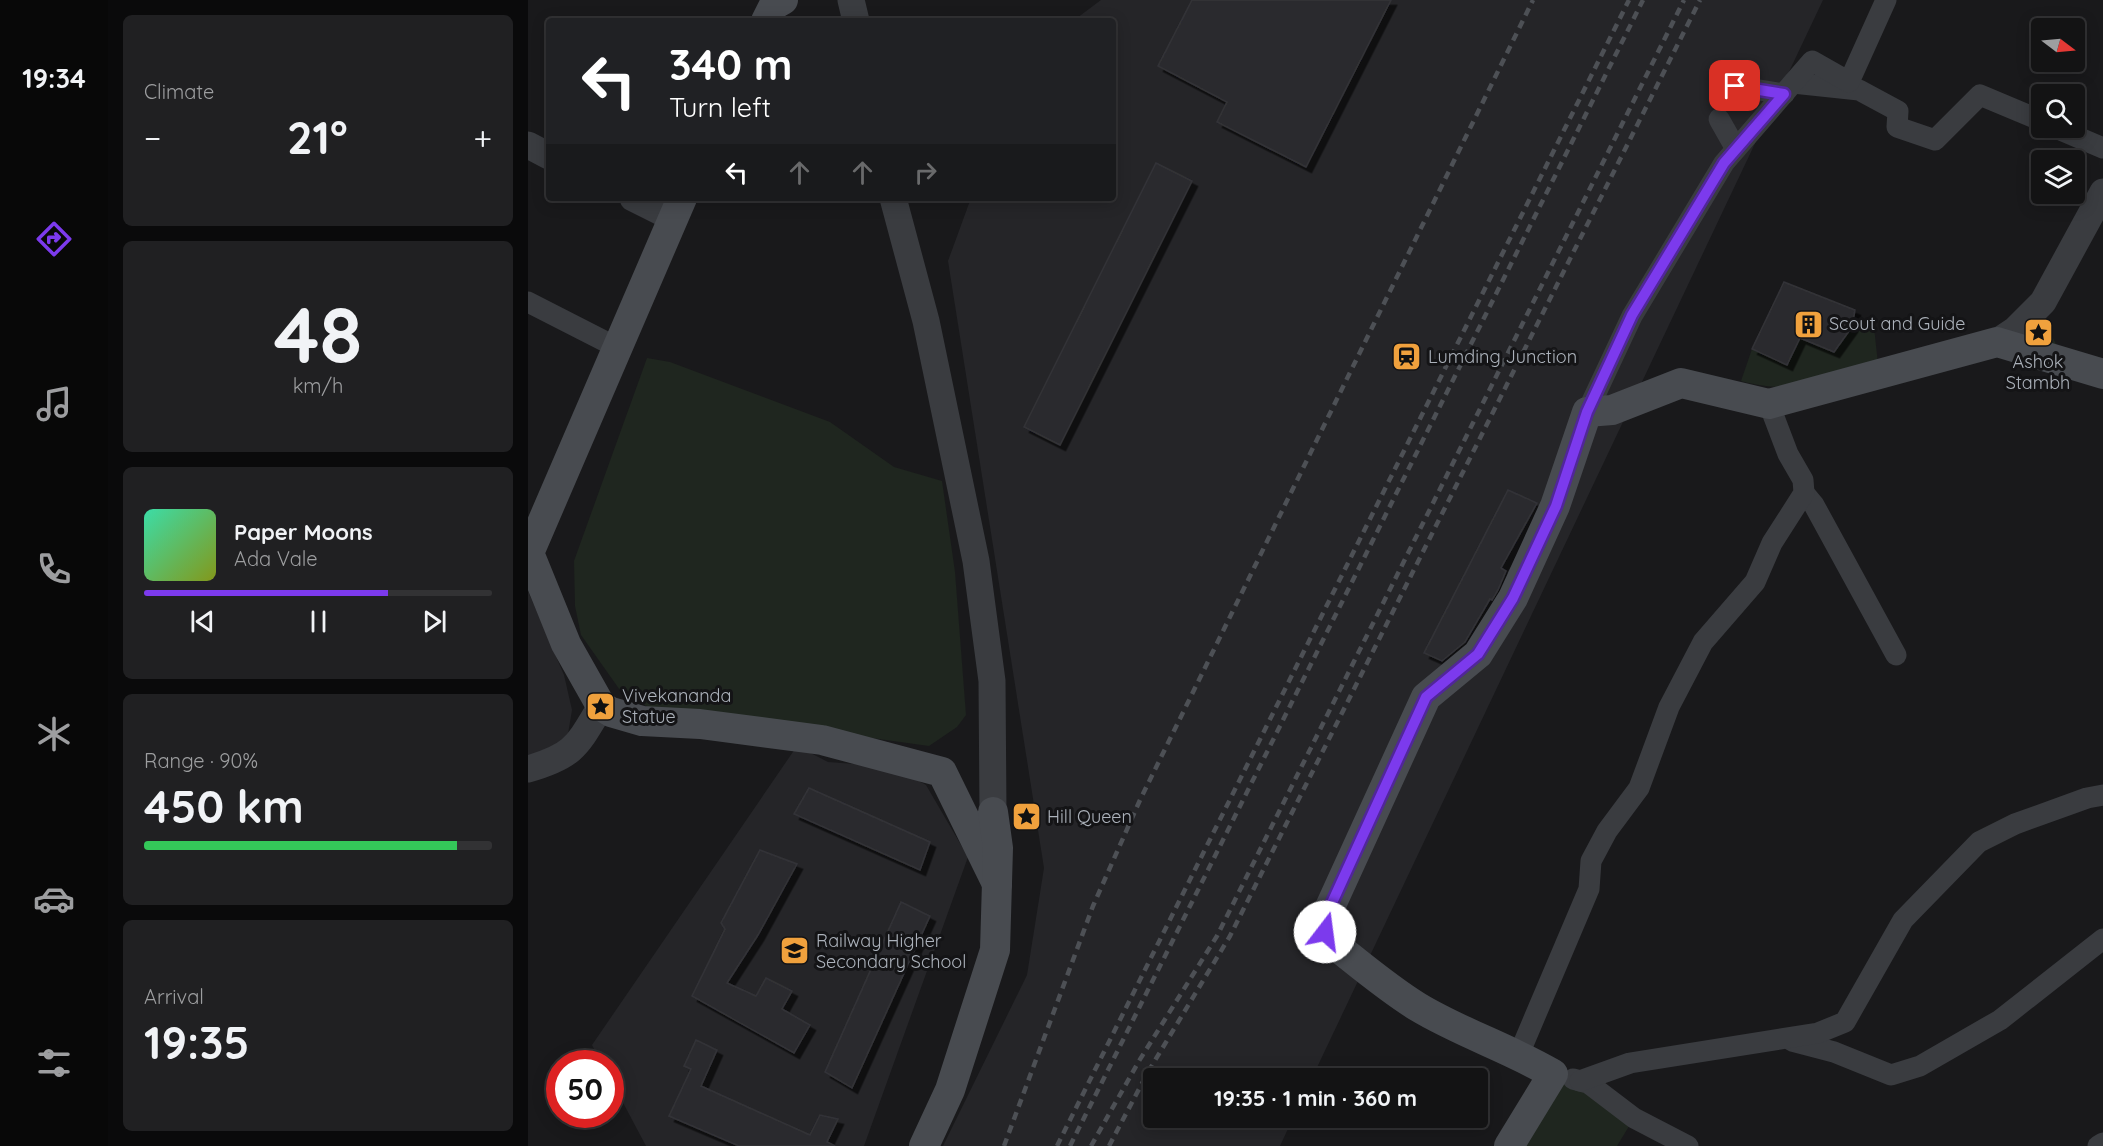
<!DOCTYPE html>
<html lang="en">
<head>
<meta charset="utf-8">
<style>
	body { margin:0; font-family:Quicksand,sans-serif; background:#202022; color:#f1f3f6; height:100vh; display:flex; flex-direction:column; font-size:22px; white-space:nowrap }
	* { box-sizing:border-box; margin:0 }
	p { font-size:20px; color:#9d9ea0 }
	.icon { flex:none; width:33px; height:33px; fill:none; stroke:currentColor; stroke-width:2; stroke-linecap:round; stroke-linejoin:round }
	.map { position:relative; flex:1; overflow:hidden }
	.side { display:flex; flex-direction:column; gap:15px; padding:15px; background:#0a0a0b; width:420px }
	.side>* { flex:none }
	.guide { position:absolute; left:18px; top:18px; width:570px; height:183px; border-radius:6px; box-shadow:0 3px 15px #0003,0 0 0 2px #323234; background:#202124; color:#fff; overflow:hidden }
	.needle { width:39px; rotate:106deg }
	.fabs { position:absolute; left:1503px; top:18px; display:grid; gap:12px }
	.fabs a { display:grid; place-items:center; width:54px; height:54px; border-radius:6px; background:#131314; box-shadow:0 3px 15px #0003,0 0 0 2px #323234; font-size:30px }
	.speed { position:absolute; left:18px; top:1050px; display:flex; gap:12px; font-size:30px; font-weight:700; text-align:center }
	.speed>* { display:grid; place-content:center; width:78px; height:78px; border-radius:50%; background:#131314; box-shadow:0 3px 15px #0003,0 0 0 2px #323234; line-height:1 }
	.speed .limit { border:9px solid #d22; background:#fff; color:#111 }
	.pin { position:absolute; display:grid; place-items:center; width:51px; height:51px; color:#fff; margin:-26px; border-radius:12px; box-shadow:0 3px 9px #0006 }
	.me { position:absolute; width:66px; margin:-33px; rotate:15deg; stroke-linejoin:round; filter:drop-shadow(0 0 4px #0008) }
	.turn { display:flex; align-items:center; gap:21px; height:126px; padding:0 24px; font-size:27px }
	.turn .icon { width:78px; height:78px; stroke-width:2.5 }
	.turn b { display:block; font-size:42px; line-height:51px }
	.lanes { display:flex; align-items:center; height:57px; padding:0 24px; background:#0003; justify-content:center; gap:30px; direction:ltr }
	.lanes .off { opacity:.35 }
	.big { font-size:45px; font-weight:700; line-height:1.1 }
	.side .tile { flex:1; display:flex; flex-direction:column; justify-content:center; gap:9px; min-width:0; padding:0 21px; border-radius:9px; background:#202022 }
	.side .dial { align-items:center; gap:0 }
	.dial b { font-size:78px; line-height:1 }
	.song { display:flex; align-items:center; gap:18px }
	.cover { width:72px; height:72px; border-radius:9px; background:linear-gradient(135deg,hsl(160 70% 55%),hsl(70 70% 35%)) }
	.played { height:6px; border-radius:3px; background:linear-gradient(90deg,#7c3aed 70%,#323234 70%) }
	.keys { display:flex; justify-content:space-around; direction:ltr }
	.heat { display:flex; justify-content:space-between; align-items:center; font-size:33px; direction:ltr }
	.charge { height:9px; border-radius:4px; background:linear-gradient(90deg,#34c759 90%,#323234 0) }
	.trip { position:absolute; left:615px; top:1068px; width:345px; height:60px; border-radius:6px; background:#131314; box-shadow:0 3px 15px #0003,0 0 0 2px #323234; font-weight:700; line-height:60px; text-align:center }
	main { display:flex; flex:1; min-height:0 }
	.tab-bar { display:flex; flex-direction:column; width:108px; justify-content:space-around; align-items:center; background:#080808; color:#9d9ea0 }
	.tab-bar .icon { width:42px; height:42px }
	.tab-bar .on { color:#7c3aed }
	.tab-bar b { font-size:27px; color:#f1f3f6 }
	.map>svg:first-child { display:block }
	.built { fill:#252528 }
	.green { fill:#1f261f }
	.building { fill:#2c2c2f; stroke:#333337; stroke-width:1.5; filter:url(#shadow) }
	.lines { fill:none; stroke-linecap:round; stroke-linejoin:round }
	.minor { stroke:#3a3c40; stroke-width:21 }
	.tertiary { stroke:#3a3c40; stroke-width:27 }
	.secondary { stroke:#484b50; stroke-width:30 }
	.rail { stroke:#4d5055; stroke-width:4.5; stroke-dasharray:8 6; stroke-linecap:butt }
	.route-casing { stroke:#51269a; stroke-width:15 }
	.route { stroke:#7c3aed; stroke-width:10 }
	.labels { text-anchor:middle; stroke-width:6; stroke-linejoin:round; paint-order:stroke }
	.poi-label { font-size:18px; fill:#acb2bb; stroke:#141416; text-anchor:start }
</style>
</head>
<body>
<main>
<nav class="tab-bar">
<b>19:34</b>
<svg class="icon on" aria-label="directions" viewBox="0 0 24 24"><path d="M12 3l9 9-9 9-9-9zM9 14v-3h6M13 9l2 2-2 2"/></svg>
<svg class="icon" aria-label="music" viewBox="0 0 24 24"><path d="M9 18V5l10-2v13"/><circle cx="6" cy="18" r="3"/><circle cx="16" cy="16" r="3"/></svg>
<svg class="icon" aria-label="phone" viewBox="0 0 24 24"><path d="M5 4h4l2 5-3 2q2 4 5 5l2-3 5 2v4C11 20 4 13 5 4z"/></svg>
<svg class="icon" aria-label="climate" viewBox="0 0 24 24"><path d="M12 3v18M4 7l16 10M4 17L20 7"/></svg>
<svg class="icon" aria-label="car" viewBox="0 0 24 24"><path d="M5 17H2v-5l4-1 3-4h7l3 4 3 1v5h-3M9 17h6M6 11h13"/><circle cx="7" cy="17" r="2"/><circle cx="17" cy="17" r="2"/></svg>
<svg class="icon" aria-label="filters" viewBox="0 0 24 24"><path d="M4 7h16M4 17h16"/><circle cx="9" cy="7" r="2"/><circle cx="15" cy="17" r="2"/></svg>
</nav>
<section class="side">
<div class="tile"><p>Climate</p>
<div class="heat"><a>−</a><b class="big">21°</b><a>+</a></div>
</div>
<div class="tile dial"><b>48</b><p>km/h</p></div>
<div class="tile">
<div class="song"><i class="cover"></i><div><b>Paper Moons</b><p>Ada Vale</p></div></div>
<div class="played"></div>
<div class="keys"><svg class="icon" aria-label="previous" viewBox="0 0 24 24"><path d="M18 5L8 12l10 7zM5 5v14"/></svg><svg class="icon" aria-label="pause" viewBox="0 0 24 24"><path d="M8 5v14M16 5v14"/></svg><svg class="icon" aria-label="next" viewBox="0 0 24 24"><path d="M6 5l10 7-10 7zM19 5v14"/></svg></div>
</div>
<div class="tile"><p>Range · 90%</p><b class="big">450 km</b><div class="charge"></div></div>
<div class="tile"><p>Arrival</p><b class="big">19:35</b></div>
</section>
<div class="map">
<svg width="1575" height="1146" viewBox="0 0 1575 1146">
	<defs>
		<filter id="shadow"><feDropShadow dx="5.5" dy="5.5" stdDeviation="0" flood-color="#0009"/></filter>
	</defs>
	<rect width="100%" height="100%" fill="#19191b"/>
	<g class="built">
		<polygon points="573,0 1295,0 784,1078 626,1078 626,1118 765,1118 752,1146 415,1146 499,975 516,868 420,261 443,198 585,198 585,21 545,21"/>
		<polygon points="0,591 36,675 44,710 39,740 0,765"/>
		<polygon points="269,746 300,762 366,767 398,785 440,857 336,1146 118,1146 83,1080 82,1064 73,1063 64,1045"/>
	</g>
	<g class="green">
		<polygon points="1516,320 1530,348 1487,339"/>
		<path d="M1325,321L1346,327L1350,364C1300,379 1266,396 1213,381L1224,349L1259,364L1272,338L1306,352L1324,327Z"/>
		<polygon points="119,358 142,362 302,422 366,467 414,481 427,572 438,715 429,727 401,746 121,707 104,700 94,693 53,635 47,606 46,561"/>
		<polygon points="1025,1074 1106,1118 1089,1146 981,1146"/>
	</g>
	<g class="building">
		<polygon points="664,0 863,0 778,167 689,122 699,102 630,66"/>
		<polygon points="628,163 664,181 532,445 496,427"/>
		<polygon points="1256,282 1327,310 1324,327 1306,352 1272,338 1259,365 1224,349"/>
		<polygon points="980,490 1009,503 973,568 978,571 970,590 964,600 962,599 937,642 914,661 896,653"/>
		<polygon points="281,788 402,842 392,870 266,814"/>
		<polygon points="232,850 269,864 230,935 199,983 228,996 238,978 264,991 254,1009 282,1025 266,1053 164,996 197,929 193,923"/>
		<polygon points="373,902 402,916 324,1088 297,1072"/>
		<polygon points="168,1040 189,1050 173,1086 282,1135 292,1115 310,1119 299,1142 307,1146 211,1146 141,1116 163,1069 156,1066"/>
	</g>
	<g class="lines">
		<g class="minor">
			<polyline points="1265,83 1331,90 1370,111 1369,127 1407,140 1452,95 1514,121"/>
			<polyline points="1207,86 1256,94"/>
			<polyline points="1191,119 1208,149"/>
			<polyline points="1528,128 1575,148"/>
			<polyline points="0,302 90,348"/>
			<polyline points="1059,412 1104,316 1196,163 1284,61 1321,82 1358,0"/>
			<polyline points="1276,493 1286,505 1368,655"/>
			<polyline points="1264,1041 1306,1052 1363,1075 1392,1066 1472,1020 1575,939"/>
			<polyline points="991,1054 1061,889 1063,861 1079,831 1111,788 1141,707 1175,642 1227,582 1244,543 1276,493 1275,480 1260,454 1241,404"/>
			<polyline points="1045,1079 1060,1083 1106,1118 1160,1146"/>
			<polyline points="1052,1081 1102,1063 1290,1033 1317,1022 1375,920 1451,842 1487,824 1559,798 1575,795"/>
			<polyline points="1570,1146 1575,1143"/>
		</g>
		<g class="tertiary">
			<polyline points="323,0 328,21"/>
			<polyline points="0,145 21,156"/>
			<polyline points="105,198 145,218"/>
			<polyline points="365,198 398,321 448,561 464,681 465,812"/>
			<polyline points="1469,342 1487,330 1515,302 1575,192"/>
			<path d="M0,769C46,756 49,746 73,706"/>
		</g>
		<g class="secondary">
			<polyline points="238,21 246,5 255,0"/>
			<polyline points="154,198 1,553 38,644 73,706 83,712 114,721 172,724 294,740 414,772 469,884"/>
			<polyline points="396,1146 422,1090 467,950 470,848 465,812"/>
			<path d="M981,1146L1025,1074C981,1048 933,1033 890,1007C859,988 830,963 802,941L797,932L798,916L898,697L950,654L985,598L1027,506L1059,412L1084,410L1153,383L1241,404L1469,342L1575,374"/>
		</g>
		<g class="rail">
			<polyline points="476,1146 565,906 612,800 1005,0"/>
			<polyline points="529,1146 1101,0"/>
			<polyline points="542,1146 1115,0"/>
			<polyline points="563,1146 611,1061 689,936 1156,0"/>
			<polyline points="581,1146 620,1072 702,936 1172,0"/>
		</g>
	</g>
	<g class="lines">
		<defs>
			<polyline id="route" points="797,932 798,916 898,697 950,654 985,598 1028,506 1059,412 1104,315 1196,163 1256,94 1207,86"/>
		</defs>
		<use href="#route" class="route-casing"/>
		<use href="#route" class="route"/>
	</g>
	<defs>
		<symbol id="building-square" viewBox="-11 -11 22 22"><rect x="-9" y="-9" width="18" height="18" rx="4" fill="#f0a13d" stroke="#141416"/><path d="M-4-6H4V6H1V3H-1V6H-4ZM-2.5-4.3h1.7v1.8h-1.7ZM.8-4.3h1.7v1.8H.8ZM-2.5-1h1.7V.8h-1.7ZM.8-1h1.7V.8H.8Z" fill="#111"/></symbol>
		<symbol id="sight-square" viewBox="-11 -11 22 22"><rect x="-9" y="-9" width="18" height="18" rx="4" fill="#f0a13d" stroke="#141416"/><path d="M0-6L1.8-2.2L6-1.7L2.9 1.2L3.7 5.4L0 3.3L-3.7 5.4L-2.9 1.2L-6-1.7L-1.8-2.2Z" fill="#111"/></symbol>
		<symbol id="station-square" viewBox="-11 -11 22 22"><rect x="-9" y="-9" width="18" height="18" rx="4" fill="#f0a13d" stroke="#141416"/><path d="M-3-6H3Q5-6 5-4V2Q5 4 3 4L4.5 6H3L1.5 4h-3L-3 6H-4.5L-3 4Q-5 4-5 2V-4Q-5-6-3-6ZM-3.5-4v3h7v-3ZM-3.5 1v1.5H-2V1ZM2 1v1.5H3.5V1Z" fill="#111"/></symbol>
		<symbol id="school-square" viewBox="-11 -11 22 22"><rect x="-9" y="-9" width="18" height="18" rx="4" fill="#f0a13d" stroke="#141416"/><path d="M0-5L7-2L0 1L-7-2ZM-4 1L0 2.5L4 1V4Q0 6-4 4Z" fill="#111"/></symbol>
	</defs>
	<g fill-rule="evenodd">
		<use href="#building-square" x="1264" y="308" width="33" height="33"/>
		<use href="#sight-square" x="1494" y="316" width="33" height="33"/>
		<use href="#station-square" x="862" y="340" width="33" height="33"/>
		<use href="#sight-square" x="56" y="690" width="33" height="33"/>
		<use href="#sight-square" x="482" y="800" width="33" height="33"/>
		<use href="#school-square" x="250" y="934" width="33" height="33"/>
	</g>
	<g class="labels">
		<g class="poi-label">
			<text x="1301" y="330">Scout and Guide</text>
			<text x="900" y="363">Lumding Junction</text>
			<text x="1510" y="368" text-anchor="middle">Ashok<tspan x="1510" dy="21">Stambh</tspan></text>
			<text x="94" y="702">Vivekananda<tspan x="94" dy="21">Statue</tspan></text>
			<text x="519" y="823">Hill Queen</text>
			<text x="288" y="947">Railway Higher<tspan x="288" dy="21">Secondary School</tspan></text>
		</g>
	</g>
</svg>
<div class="fabs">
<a><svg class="needle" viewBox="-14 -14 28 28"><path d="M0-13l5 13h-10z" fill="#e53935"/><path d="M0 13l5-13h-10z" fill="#9d9ea0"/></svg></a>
<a><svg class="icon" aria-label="search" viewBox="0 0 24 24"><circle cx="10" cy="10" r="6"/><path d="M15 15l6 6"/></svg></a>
<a><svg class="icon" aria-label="layers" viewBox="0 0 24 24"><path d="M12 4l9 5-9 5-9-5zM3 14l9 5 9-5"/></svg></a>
</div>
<div class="speed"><div class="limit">50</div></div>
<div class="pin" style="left:1207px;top:86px;background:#d93025"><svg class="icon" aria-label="arrive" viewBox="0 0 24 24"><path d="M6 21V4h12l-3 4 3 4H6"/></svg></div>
<svg class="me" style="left:797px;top:932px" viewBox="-20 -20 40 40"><circle r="19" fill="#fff"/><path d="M0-13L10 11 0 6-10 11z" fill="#7c3aed"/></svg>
<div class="trip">19:35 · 1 min · 360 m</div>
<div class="guide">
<div class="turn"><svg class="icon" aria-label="left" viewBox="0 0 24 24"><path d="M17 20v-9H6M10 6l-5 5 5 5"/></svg><div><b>340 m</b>Turn left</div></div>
<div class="lanes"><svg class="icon" aria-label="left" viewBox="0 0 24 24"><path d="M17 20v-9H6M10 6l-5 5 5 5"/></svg><svg class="icon off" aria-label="ahead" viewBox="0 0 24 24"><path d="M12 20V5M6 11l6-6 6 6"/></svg><svg class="icon off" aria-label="ahead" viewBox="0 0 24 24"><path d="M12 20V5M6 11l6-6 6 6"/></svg><svg class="icon off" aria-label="right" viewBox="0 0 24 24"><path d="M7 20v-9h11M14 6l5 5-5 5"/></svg></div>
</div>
</div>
</main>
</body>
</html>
